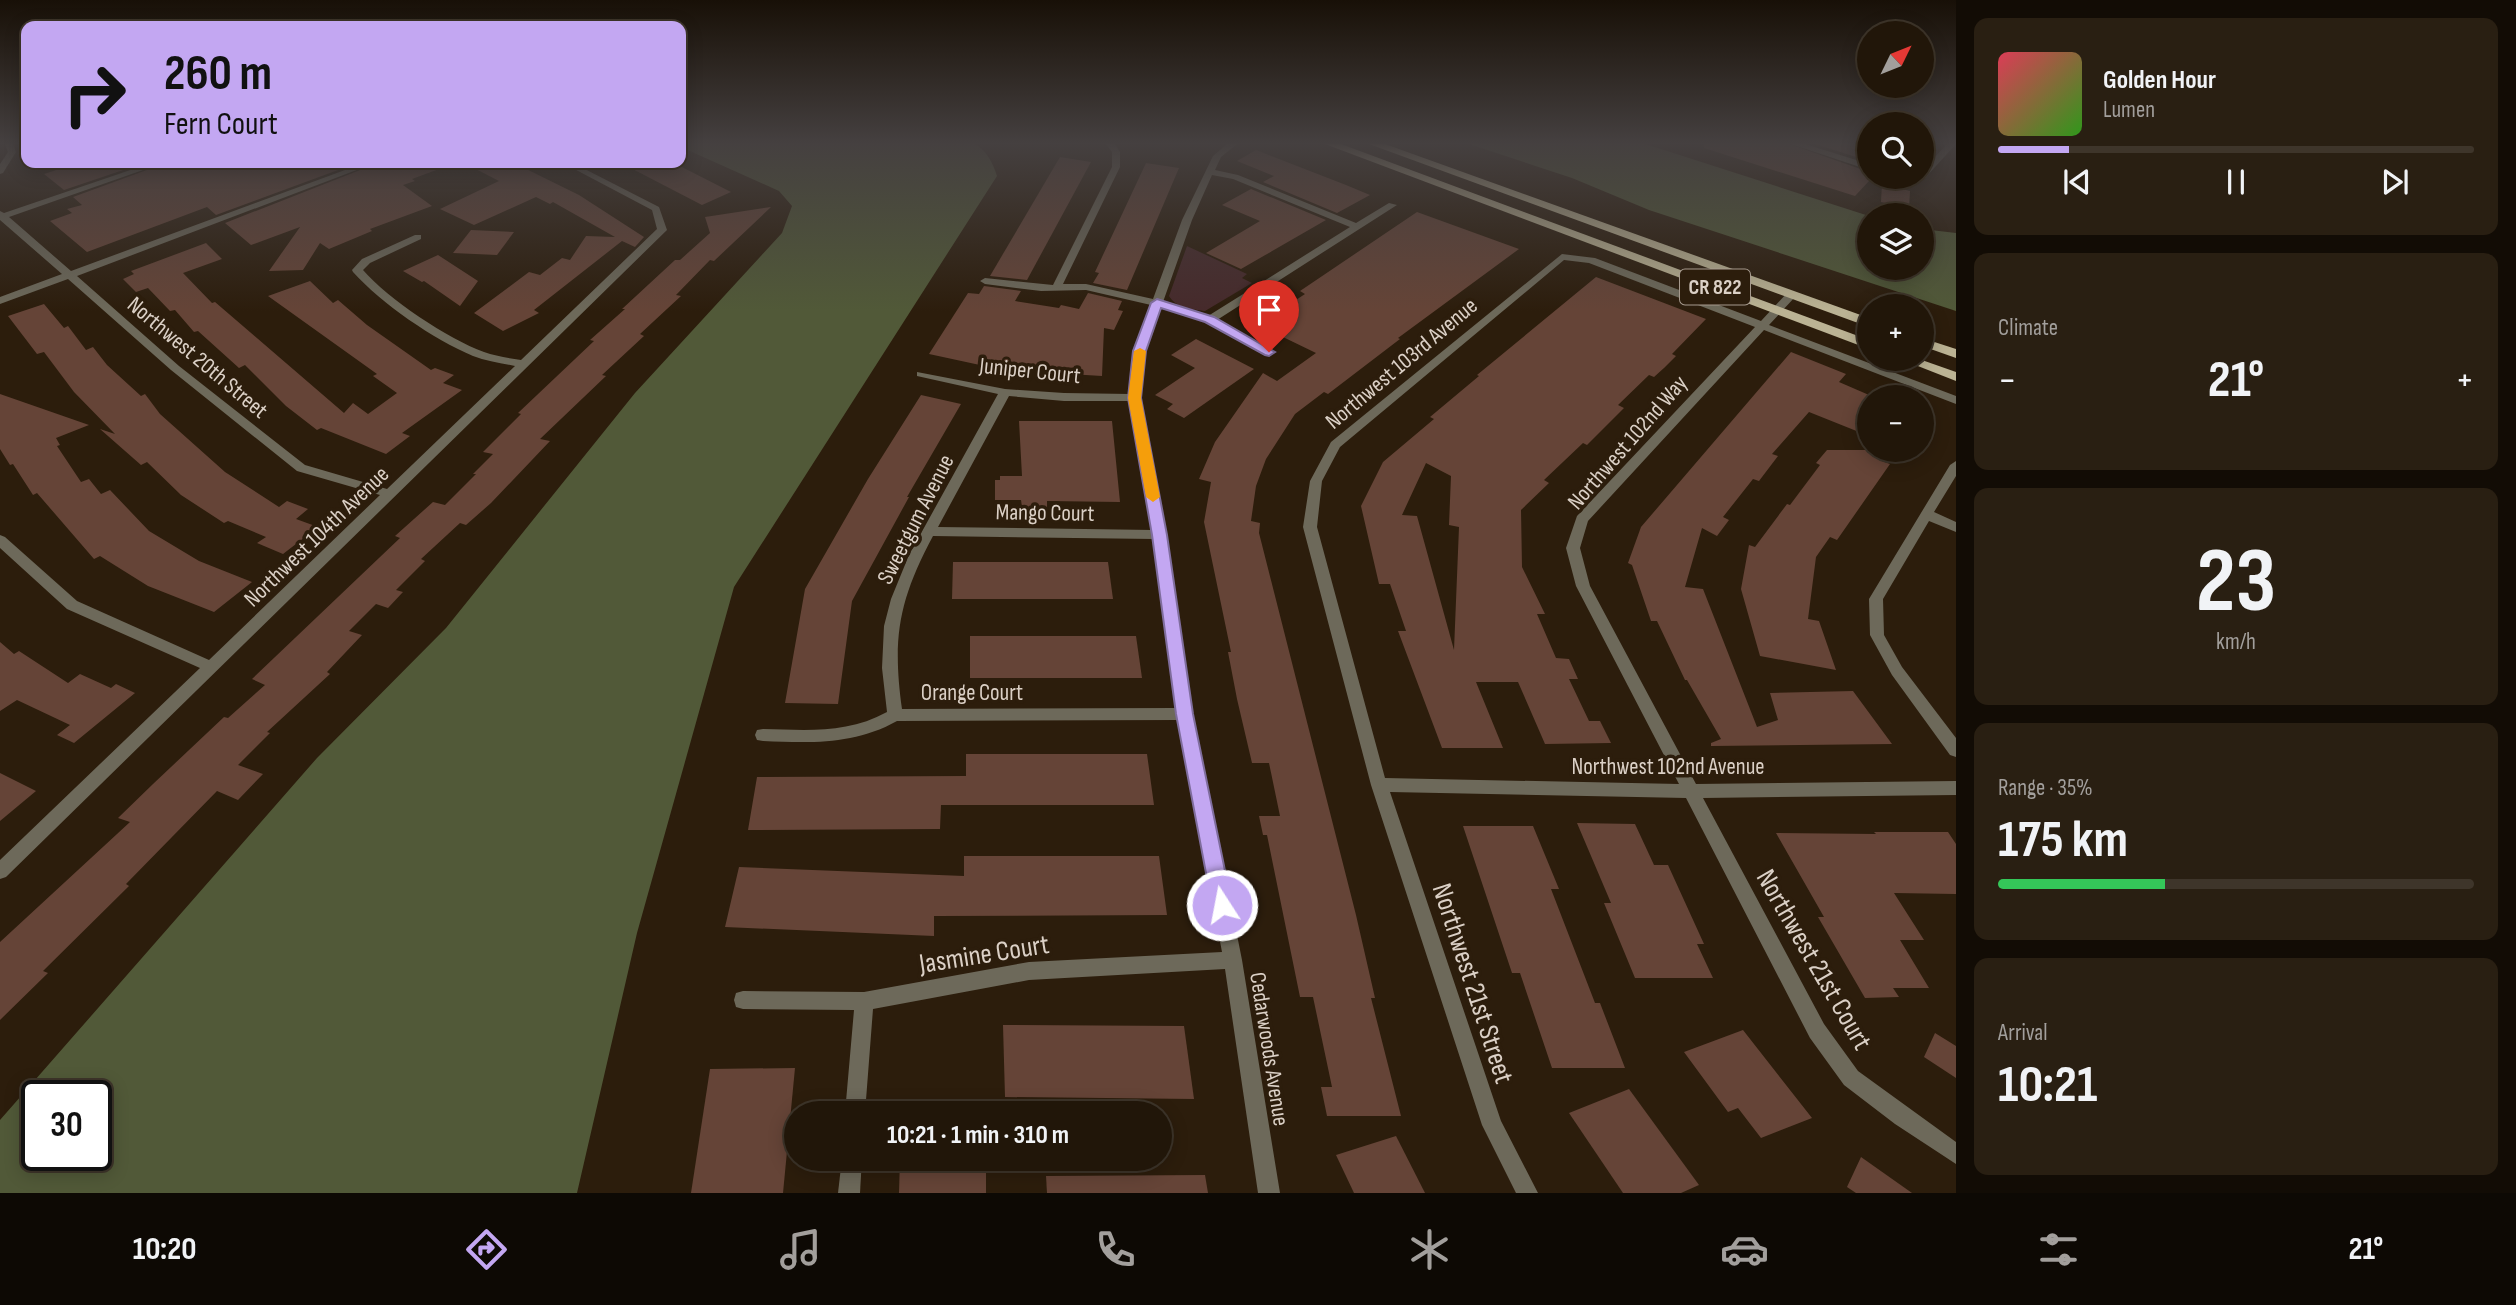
<!DOCTYPE html>
<html lang="en">
<head>
<meta charset="utf-8">
<style>
	body { margin:0; font-family:"Sofia Sans Condensed",sans-serif; background:#291f12; color:#f1f3f6; height:100vh; display:flex; flex-direction:column; font-size:26px; white-space:nowrap }
	* { box-sizing:border-box; margin:0 }
	p { font-size:23px; color:#a29f9c }
	.icon { flex:none; width:38px; height:38px; fill:none; stroke:currentColor; stroke-width:2; stroke-linecap:round; stroke-linejoin:round }
	.map { position:relative; flex:1; overflow:hidden }
	.panel { display:flex; flex-direction:column; gap:18px; padding:18px; background:#120c05; width:560px }
	.panel>* { flex:none }
	.top-card { position:absolute; left:21px; top:21px; width:665px; height:147px; border-radius:14px; box-shadow:0 4px 18px #0003,0 0 0 2px #3e352a; background:#c3a7f2; color:#111; overflow:hidden }
	.needle { width:46px; rotate:47deg }
	.controls { position:absolute; left:1857px; top:21px; display:grid; gap:14px }
	.controls a { display:grid; place-items:center; width:77px; height:77px; border-radius:50%; background:#211609; box-shadow:0 4px 18px #0003,0 0 0 2px #3e352a; font-size:35px }
	.speed { position:absolute; left:21px; top:1080px; display:flex; gap:14px; font-size:35px; font-weight:700; text-align:center }
	.speed>* { display:grid; place-content:center; width:91px; height:91px; border-radius:50%; background:#211609; box-shadow:0 4px 18px #0003,0 0 0 2px #3e352a; line-height:1 }
	.speed .limit { border:4px solid #111; border-radius:10px; background:#fff; color:#111 }
	.pin { position:absolute; display:grid; place-items:center; width:60px; height:60px; color:#fff; margin:-72px -30px; border-radius:50% 50% 50% 0; rotate:-45deg; box-shadow:0 0 7px #0007 }
	.pin .icon { rotate:45deg }
	.me { position:absolute; width:77px; margin:-38px; rotate:349deg; stroke-linejoin:round; filter:drop-shadow(0 0 5px #0008) }
	.turn { display:flex; align-items:center; gap:24px; height:147px; padding:0 28px; font-size:32px }
	.turn .icon { width:91px; height:91px; stroke-width:2.5 }
	.turn b { display:block; font-size:49px; line-height:60px }
	.big { font-size:52px; font-weight:700; line-height:1.1 }
	.panel .tile { flex:1; display:flex; flex-direction:column; justify-content:center; gap:10px; min-width:0; padding:0 24px; border-radius:14px; background:#291f12 }
	.panel .dial { align-items:center; gap:0 }
	.dial b { font-size:91px; line-height:1 }
	.song { display:flex; align-items:center; gap:21px }
	.cover { width:84px; height:84px; border-radius:10px; background:linear-gradient(135deg,hsl(350 70% 55%),hsl(110 70% 35%)) }
	.played { height:7px; border-radius:4px; background:linear-gradient(90deg,#c3a7f2 15%,#3e352a 15%) }
	.keys { display:flex; justify-content:space-around; direction:ltr }
	.heat { display:flex; justify-content:space-between; align-items:center; font-size:38px; direction:ltr }
	.charge { height:10px; border-radius:5px; background:linear-gradient(90deg,#34c759 35%,#3e352a 0) }
	.trip { position:absolute; left:784px; top:1101px; width:388px; height:70px; border-radius:35px; background:#211609; box-shadow:0 4px 18px #0003,0 0 0 2px #3e352a; font-weight:700; line-height:70px; text-align:center }
	.tabs { display:flex; height:112px; justify-content:space-around; align-items:center; background:#0d0904; color:#a29f9c }
	.tabs .icon { width:49px; height:49px }
	.tabs .selected { color:#c3a7f2 }
	.tabs b { font-size:32px; color:#f1f3f6 }
	main { display:flex; flex:1; min-height:0 }
	.map>svg:first-child { display:block }
	.green { fill:#462a2b }
	.water { fill:#515938; fill-rule:evenodd }
	.building { fill:#654437; fill-rule:evenodd }
	.lines { fill:none; stroke-linecap:round; stroke-linejoin:round }
	.minor { fill:#6d695a; fill-rule:evenodd }
	.primary { fill:#bbb394; fill-rule:evenodd }
	.route { fill:#c3a7f2; stroke:#7f6d9d; stroke-width:2 }
	.slow { fill:#f59e0b }
	.labels { text-anchor:middle; stroke-width:7; stroke-linejoin:round; paint-order:stroke }
	.shield { fill:#2c1d0c; stroke:#a69a8e; stroke-width:2 }
	.shield-label { font-size:21px; font-weight:bold; fill:#dbd0c6 }
	.street-label { font-size:23px; fill:#dbd0c6; stroke:#2c1d0c }
	.near-street-label { font-size:28px; fill:#dbd0c6; stroke:#2c1d0c }
</style>
</head>
<body>
<main>
<div class="map">
<svg width="1956" height="1193" viewBox="0 0 1956 1193">
	<rect width="100%" height="100%" fill="#2c1d0c"/>
	<path class="green" d="M1187,246L1247,274L1242,278L1252,283L1205,311C1192,309 1176,308 1169,296Z"/>
	<g class="water">
		<path d="M681,144H974C986,149 993,163 997,176L734,587L637,933L577,1193H0V1120L317,758L446,628L635,393L782,233L792,206L779,191L681,147ZM37,1096H96V1155H37Z"/>
		<polygon points="1469,144 1644,144 1661,149 1869,216 1869,268 1922,268 1922,229 1956,233 1956,311 1649,210 1572,178"/>
	</g>
	<g class="building">
		<polygon points="1704,144 1789,144 1869,172 1869,181 1855,196 1704,148"/>
		<polygon points="1815,144 1869,144 1869,161"/>
		<polygon points="1256,150 1346,185 1370,195 1337,213 1263,182 1274,176 1237,161"/>
		<polygon points="1060,157 1091,162 1027,280 990,276"/>
		<polygon points="78,163 144,163 64,190 44,174"/>
		<polygon points="166,163 357,163 216,215 207,207 87,252 50,221 72,213 67,209 82,205 73,197"/>
		<polygon points="378,163 449,163 450,165 412,179 415,181 403,185 432,206 370,229 372,231 329,249 320,243 303,270 269,271 300,227 251,245 225,223"/>
		<polygon points="464,163 514,163 579,195 644,237 635,247 622,241 534,310 539,313 503,331 474,313 529,272 540,275 562,258 570,260 586,236 615,237 553,202 550,204 536,197 474,225 440,209 499,181"/>
		<polygon points="621,163 674,163 731,192 702,205"/>
		<polygon points="1146,163 1179,168 1127,290 1093,283 1099,273 1095,272"/>
		<polygon points="1882,184 1910,191 1909,208 1881,202"/>
		<polygon points="1251,189 1326,220 1241,269 1206,253 1260,221 1222,205"/>
		<polygon points="771,207 714,261 710,260 676,295 681,296 640,334 644,336 602,375 606,376 540,439 550,441 491,503 466,525 460,523 421,559 425,561 396,590 403,592 388,608 376,604 349,631 362,635 327,672 330,674 267,732 270,733 238,765 263,774 238,800 217,791 126,884 129,886 43,971 48,973 0,1020 0,942 130,822 118,818 153,784 224,717 228,718 265,685 252,679 400,538 395,536 433,502 445,505 476,474 473,474 493,454 483,452 521,414 518,413 594,341 590,340 625,309 622,309 675,260 680,260 710,233 705,217"/>
		<polygon points="1417,212 1519,249 1398,338 1400,339 1328,394 1324,392 1295,414 1266,459 1256,486 1251,521 1260,523 1259,533 1356,915 1375,998 1371,998 1401,1116 1327,1116 1321,1087 1332,1087 1313,997 1300,997 1267,835 1263,835 1259,816 1280,816 1269,763 1252,763 1237,699 1228,652 1231,652 1204,522 1211,482 1199,479 1215,442 1263,373 1277,381 1316,353 1258,325 1305,294 1300,291"/>
		<polygon points="471,230 514,232 497,255 453,253"/>
		<polygon points="206,243 222,259 183,273 212,303 215,302 344,413 353,403 368,414 397,393 373,376 377,374 268,296 310,281 333,303 338,300 367,325 431,370 435,368 454,375 443,383 462,390 402,433 410,436 386,454 321,428 317,430 286,406 245,365 239,368 198,331 194,332 175,310 170,311 148,288 136,292 123,279 134,274 131,271"/>
		<polygon points="438,255 478,281 460,306 424,281 422,282 403,271"/>
		<path d="M1596,277L1706,319L1672,354L1676,356L1664,368L1654,377L1649,375L1618,405L1624,408L1587,445L1583,443L1544,480L1549,483L1521,510L1522,567L1545,614H1537L1556,658L1569,659L1578,679H1569L1589,721H1600L1611,743L1545,744L1518,682H1476L1503,748H1442L1398,631H1406L1390,584H1379L1361,506L1383,462L1434,419L1430,417L1479,376L1477,375ZM1426,463L1451,476L1449,525L1459,527L1454,650L1417,516L1402,515Z"/>
		<polygon points="984,286 1021,291 1015,301 1059,308 1061,305 1079,309 1088,293 1122,301 1118,310 1123,311 1114,330 1104,328 1102,376 1003,370 929,354 968,293 979,294"/>
		<polygon points="44,304 64,328 68,326 86,350 93,347 107,365 141,396 145,394 160,414 225,472 279,507 287,501 308,509 296,519 318,527 283,554 257,543 266,537 228,521 224,523 181,495 147,462 141,465 100,429 115,434 74,392 44,352 37,354 8,316"/>
		<polygon points="1196,339 1254,369 1184,418 1167,409 1173,404 1155,395 1195,368 1171,355"/>
		<polygon points="1791,352 1846,374 1839,382 1869,395 1869,436 1809,412 1772,454 1778,456 1759,481 1753,479 1723,517 1729,520 1717,536 1702,528 1685,587 1703,589 1757,727 1778,720 1770,693 1853,691 1892,744 1711,746 1711,743 1721,739 1687,680 1685,680 1657,621 1651,621 1632,565 1628,563 1641,527"/>
		<polygon points="0,394 89,425 56,438 60,445 57,446 81,482 89,479 101,494 110,490 149,531 199,561 252,582 214,612 148,586 100,556 94,559 37,493 33,495 13,464 10,465 0,449"/>
		<polygon points="921,395 961,404 907,497 909,497 852,601 838,704 785,703 805,589 868,479"/>
		<polygon points="1019,421 1112,421 1120,502 1047,501 1047,507 1022,507 1021,500 995,500 995,480 1000,480 1000,476 1022,476"/>
		<polygon points="1827,450 1886,450 1879,460 1890,464 1837,540 1830,537 1816,557 1808,619 1819,621 1836,670 1760,656 1741,589 1749,545 1755,547 1787,504 1790,505 1820,465 1816,463"/>
		<polygon points="953,562 1108,562 1113,599 952,599"/>
		<polygon points="970,636 1136,636 1142,678 970,678"/>
		<polygon points="0,642 14,654 19,651 68,683 80,674 111,688 116,684 135,693 74,743 57,735 70,725 17,700 0,711"/>
		<polygon points="966,754 1147,754 1154,805 941,805 940,829 748,830 757,777 966,776"/>
		<polygon points="0,773 36,791 0,821"/>
		<polygon points="1577,823 1635,824 1654,865 1668,865 1704,944 1697,944 1713,978 1635,978 1604,903 1611,903"/>
		<polygon points="1463,826 1533,826 1559,889 1551,889 1595,1003 1600,1003 1625,1068 1552,1068 1520,973 1512,973"/>
		<polygon points="1874,832 1948,832 1956,844 1956,894 1894,893 1924,940 1900,940 1929,988 1893,988 1899,997 1865,998 1818,917 1824,917 1776,833 1876,834"/>
		<polygon points="964,856 1159,856 1167,915 934,916 934,936 725,927 739,867 964,876"/>
		<polygon points="1003,1025 1184,1026 1194,1099 1005,1097"/>
		<polygon points="1743,1030 1812,1118 1761,1138 1738,1108 1728,1112 1684,1052"/>
		<polygon points="1935,1033 1956,1046 1956,1078 1924,1057"/>
		<polygon points="795,1068 783,1193 691,1193 710,1069"/>
		<polygon points="1629,1089 1699,1185 1681,1193 1623,1193 1569,1113"/>
		<polygon points="1396,1136 1425,1193 1354,1193 1336,1155"/>
		<polygon points="1861,1157 1912,1193 1856,1193 1847,1187"/>
		<polygon points="900,1158 986,1158 986,1193 899,1193"/>
		<polygon points="1205,1175 1208,1193 1047,1193 1046,1176"/>
	</g>
	<g class="lines">
		<g class="minor">
			<polygon points="5,144 13,144 16,152 3,173 0,174 0,164 8,152"/>
			<path d="M1106,144H1115L1120,152V167L1063,284H1086L1153,299L1182,220L1213,156L1227,144H1237L1221,157L1215,170L1238,175L1356,223L1389,203L1397,205L1217,320L1273,350V354H1265L1205,322L1161,308L1146,351L1141,398L1167,535L1193,714L1242,960L1280,1193H1258L1225,969L1029,980L873,1009L865,1113H845L854,1010L743,1009L736,1007L734,1000L736,993L743,991L864,992L1029,962L1222,952L1178,720L897,721C854,745 811,743 763,741L757,740L755,735L757,730L763,729C807,730 847,734 887,712L882,668L884,626L891,599L909,555L998,394L917,376V372L1005,389L1064,393L1130,394L1134,351L1151,305L1086,290L1041,291L985,284L980,281L985,278L1053,285L1112,167V152ZM1212,175L1233,179L1350,227L1208,316L1163,302L1192,220ZM1009,396L1064,401H1130L1153,530L938,527ZM933,536L1154,539L1176,708L902,709C892,637 899,600 933,536Z"/>
			<polygon points="1791,144 1805,144 1869,164 1869,170"/>
			<polygon points="1947,144 1956,144 1925,178 1919,178 1922,177 1922,171"/>
			<path d="M151,163H163L9,217L71,271L364,163H375L77,276L179,366L305,465L387,489L515,366C501,363 486,361 473,356C433,339 382,304 353,272L352,270L362,259L415,235H421V239L370,263L363,270C388,299 448,339 484,352C495,356 508,358 521,360L657,229L652,210L563,163H573L659,207L667,230L6,877L0,879V860L200,668L67,609L0,548V535L5,537L77,601L209,660L380,495L297,471L171,370L68,279L0,304V297L62,274L0,220V211L4,213Z"/>
			<path d="M1562,254L1595,258L1761,321L1787,293H1795V297L1769,325L1956,396V404L1764,330L1588,521L1580,548L1590,586L1696,784L1956,781V795L1703,798L1824,1024L1858,1071L1956,1142V1164L1895,1124L1844,1085L1810,1038L1686,798L1390,792L1501,1121L1538,1193H1516L1482,1125L1371,785L1303,527L1310,481L1331,442ZM1564,260L1589,263L1755,327L1577,516L1566,548L1576,586L1679,784L1385,778L1317,527L1322,481L1340,447Z"/>
			<polygon points="1956,461 1956,476 1934,512 1956,522 1956,532 1929,521 1883,599 1884,635 1902,667 1956,738 1956,757 1950,755 1892,675 1870,635 1869,599 1950,465"/>
			<polygon points="842,1158 862,1158 860,1193 838,1193"/>
		</g>
		<g class="primary">
			<polygon points="1325,144 1341,144 1869,340 1869,349"/>
			<polygon points="1369,144 1385,144 1869,318 1869,327"/>
			<polygon points="1922,338 1956,349 1956,358 1922,346"/>
			<polygon points="1900,359 1919,359 1956,372 1956,381"/>
		</g>
	</g>
	<linearGradient id="sky" x2="0" y2="1"><stop stop-color="#181007"/><stop offset="0.46" stop-color="#454040"/><stop offset="1" stop-color="#454040" stop-opacity="0"/></linearGradient>
	<rect width="1956" height="311" fill="url(#sky)"/>
	<polygon class="route" points="1157,299 1214,317 1275,352 1269,356 1265,355 1205,322 1161,308 1146,351 1141,398 1167,535 1193,714 1232,905 1229,912 1222,914 1215,912 1212,905 1176,714 1152,535 1128,398 1133,351 1151,303"/>
	<polygon class="slow" points="1140,348 1146,351 1141,398 1160,497 1153,502 1146,497 1128,398 1134,351"/>
	<g class="labels">
		<rect class="shield" x="1680" y="269.5" width="70" height="35" rx="5"/>
		<g class="shield-label">
			<text x="1715" y="294">CR 822</text>
		</g>
		<g class="street-label">
			<text transform="translate(198 357) rotate(40)" y="8">Northwest 20th Street</text>
			<text transform="translate(1401 363) rotate(-40)" y="8">Northwest 103rd Avenue</text>
			<text transform="translate(1030 370) rotate(6)" y="8">Juniper Court</text>
			<text transform="translate(1627 442) rotate(-49)" y="8">Northwest 102nd Way</text>
			<text transform="translate(1045 512) rotate(1)" y="8">Mango Court</text>
			<text transform="translate(915 519) rotate(-63)" y="8">Sweetgum Avenue</text>
			<text transform="translate(316 536) rotate(-44)" y="8">Northwest 104th Avenue</text>
			<text x="972" y="700">Orange Court</text>
			<text x="1668" y="774">Northwest 102nd Avenue</text>
			<text transform="translate(1270 1049) rotate(81)" y="8">Cedarwoods Avenue</text>
		</g>
		<g class="near-street-label">
			<text transform="translate(984 953) rotate(-9)" y="10">Jasmine Court</text>
			<text transform="translate(1815 959) rotate(60)" y="10">Northwest 21st Court</text>
			<text transform="translate(1474 983) rotate(72)" y="10">Northwest 21st Street</text>
		</g>
	</g>
</svg>
<div class="controls">
<a><svg class="needle" viewBox="-14 -14 28 28"><path d="M0-13l5 13h-10z" fill="#e53935"/><path d="M0 13l5-13h-10z" fill="#a29f9c"/></svg></a>
<a><svg class="icon" aria-label="search" viewBox="0 0 24 24"><circle cx="10" cy="10" r="6"/><path d="M15 15l6 6"/></svg></a>
<a><svg class="icon" aria-label="layers" viewBox="0 0 24 24"><path d="M12 4l9 5-9 5-9-5zM3 14l9 5 9-5"/></svg></a>
<a>+</a>
<a>−</a>
</div>
<div class="speed"><div class="limit">30</div></div>
<div class="pin" style="left:1269px;top:352px;background:#d93025"><svg class="icon" aria-label="arrive" viewBox="0 0 24 24"><path d="M6 21V4h12l-3 4 3 4H6"/></svg></div>
<svg class="me" style="left:1222px;top:905px" viewBox="-20 -20 40 40"><circle r="17" fill="#c3a7f2" stroke="#fff" stroke-width="3"/><path d="M0-11L8 9 0 5-8 9z" fill="#fff"/></svg>
<div class="trip">10:21 · 1 min · 310 m</div>
<div class="top-card">
<div class="turn"><svg class="icon" aria-label="right" viewBox="0 0 24 24"><path d="M7 20v-9h11M14 6l5 5-5 5"/></svg><div><b>260 m</b>Fern Court</div></div>
</div>
</div>
<section class="panel">
<div class="tile">
<div class="song"><i class="cover"></i><div><b>Golden Hour</b><p>Lumen</p></div></div>
<div class="played"></div>
<div class="keys"><svg class="icon" aria-label="previous" viewBox="0 0 24 24"><path d="M18 5L8 12l10 7zM5 5v14"/></svg><svg class="icon" aria-label="pause" viewBox="0 0 24 24"><path d="M8 5v14M16 5v14"/></svg><svg class="icon" aria-label="next" viewBox="0 0 24 24"><path d="M6 5l10 7-10 7zM19 5v14"/></svg></div>
</div>
<div class="tile"><p>Climate</p>
<div class="heat"><a>−</a><b class="big">21°</b><a>+</a></div>
</div>
<div class="tile dial"><b>23</b><p>km/h</p></div>
<div class="tile"><p>Range · 35%</p><b class="big">175 km</b><div class="charge"></div></div>
<div class="tile"><p>Arrival</p><b class="big">10:21</b></div>
</section>
</main>
<nav class="tabs">
<b>10:20</b>
<svg class="icon selected" aria-label="directions" viewBox="0 0 24 24"><path d="M12 3l9 9-9 9-9-9zM9 14v-3h6M13 9l2 2-2 2"/></svg>
<svg class="icon" aria-label="music" viewBox="0 0 24 24"><path d="M9 18V5l10-2v13"/><circle cx="6" cy="18" r="3"/><circle cx="16" cy="16" r="3"/></svg>
<svg class="icon" aria-label="phone" viewBox="0 0 24 24"><path d="M5 4h4l2 5-3 2q2 4 5 5l2-3 5 2v4C11 20 4 13 5 4z"/></svg>
<svg class="icon" aria-label="climate" viewBox="0 0 24 24"><path d="M12 3v18M4 7l16 10M4 17L20 7"/></svg>
<svg class="icon" aria-label="car" viewBox="0 0 24 24"><path d="M5 17H2v-5l4-1 3-4h7l3 4 3 1v5h-3M9 17h6M6 11h13"/><circle cx="7" cy="17" r="2"/><circle cx="17" cy="17" r="2"/></svg>
<svg class="icon" aria-label="filters" viewBox="0 0 24 24"><path d="M4 7h16M4 17h16"/><circle cx="9" cy="7" r="2"/><circle cx="15" cy="17" r="2"/></svg>
<b>21°</b>
</nav>
</body>
</html>
